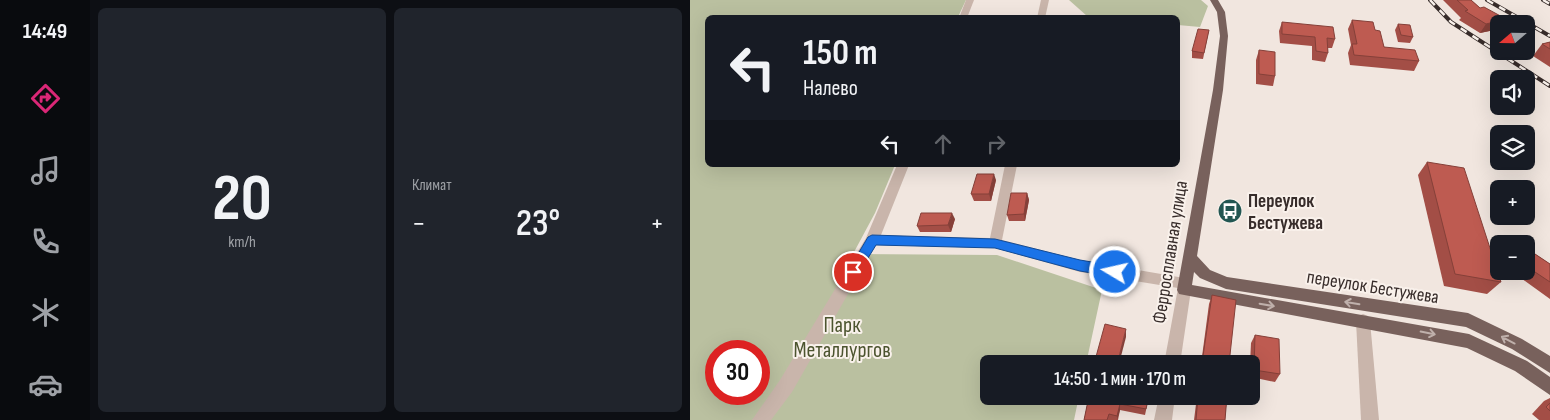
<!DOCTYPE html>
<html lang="ru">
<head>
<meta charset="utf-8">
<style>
	body { margin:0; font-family:"Sofia Sans Condensed",sans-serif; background:#20242c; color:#f1f3f6; height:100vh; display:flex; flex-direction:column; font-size:19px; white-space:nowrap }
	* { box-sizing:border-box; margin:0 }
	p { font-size:16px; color:#9ea1a6 }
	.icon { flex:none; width:28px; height:28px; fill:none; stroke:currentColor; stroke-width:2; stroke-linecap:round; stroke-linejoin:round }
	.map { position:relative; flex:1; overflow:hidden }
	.panel { display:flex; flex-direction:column; gap:8px; padding:8px; background:#0d0f14; width:600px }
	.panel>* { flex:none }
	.hud { position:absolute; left:15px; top:15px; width:475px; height:152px; border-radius:8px; box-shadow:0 5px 20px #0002; background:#171b24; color:#f1f3f6; overflow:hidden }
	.needle { width:32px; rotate:250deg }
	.tools { position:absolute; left:800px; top:15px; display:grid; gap:10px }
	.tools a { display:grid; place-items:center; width:45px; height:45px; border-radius:8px; background:#171b24; box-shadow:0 5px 20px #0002; font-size:25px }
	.speed { position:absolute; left:15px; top:340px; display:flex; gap:10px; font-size:25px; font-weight:700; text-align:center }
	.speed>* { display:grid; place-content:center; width:65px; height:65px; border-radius:50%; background:#171b24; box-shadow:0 5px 20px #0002; line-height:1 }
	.speed .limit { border:8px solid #d22; background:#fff; color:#111 }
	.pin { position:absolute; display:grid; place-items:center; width:42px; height:42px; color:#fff; margin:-21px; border:2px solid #fff; border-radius:50%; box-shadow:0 1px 5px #0007 }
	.me { position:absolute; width:55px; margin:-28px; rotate:279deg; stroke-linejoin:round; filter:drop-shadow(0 0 4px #0008) }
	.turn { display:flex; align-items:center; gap:18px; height:105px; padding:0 15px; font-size:22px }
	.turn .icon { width:65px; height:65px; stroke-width:2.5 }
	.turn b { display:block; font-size:35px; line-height:42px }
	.lanes { display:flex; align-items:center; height:48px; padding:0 15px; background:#0003; justify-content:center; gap:25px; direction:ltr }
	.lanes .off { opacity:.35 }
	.big { font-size:38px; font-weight:600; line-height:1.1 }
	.panel .widget { flex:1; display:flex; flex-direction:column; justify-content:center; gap:8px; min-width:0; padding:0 18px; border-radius:8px; background:#20242c }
	.panel .dial { align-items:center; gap:0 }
	.dial b { font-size:65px; line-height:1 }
	.heat { display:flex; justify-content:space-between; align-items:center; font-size:28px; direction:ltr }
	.panel .tiles { flex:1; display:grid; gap:8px; grid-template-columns:repeat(2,1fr) }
	.trip { position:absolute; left:290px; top:355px; width:280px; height:50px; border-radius:8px; background:#171b24; box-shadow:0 5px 20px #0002; font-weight:600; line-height:50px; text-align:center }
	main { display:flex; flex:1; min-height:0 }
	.tab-bar { display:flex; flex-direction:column; width:90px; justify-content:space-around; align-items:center; background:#090b0e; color:#9ea1a6 }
	.tab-bar .icon { width:35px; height:35px }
	.tab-bar .on { color:#db2777 }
	.tab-bar b { font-size:22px; color:#f1f3f6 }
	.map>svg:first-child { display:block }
	.green { fill:#bac0a0; fill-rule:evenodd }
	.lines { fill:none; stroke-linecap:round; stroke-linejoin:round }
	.minor { fill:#c9b5ab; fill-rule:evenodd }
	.major { fill:#78615c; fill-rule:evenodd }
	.rail-casing { stroke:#372c2a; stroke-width:4 }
	.rail { stroke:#f9f1eb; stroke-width:2.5; stroke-dasharray:7; stroke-linecap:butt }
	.wall { fill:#a34e46 }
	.shaded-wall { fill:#854039 }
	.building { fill:#be5b51; stroke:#854039 }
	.oneway { stroke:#bfb0ab }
	.route { fill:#1a73e8; stroke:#114b97 }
	.labels { text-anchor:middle; stroke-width:4; stroke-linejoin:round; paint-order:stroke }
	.poi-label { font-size:19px; font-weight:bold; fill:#372c2a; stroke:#f9f1eb; text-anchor:start }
	.street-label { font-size:19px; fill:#372c2a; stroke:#f9f1eb }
	.near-park-label { font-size:22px; fill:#4c542f; stroke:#f9f1eb }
</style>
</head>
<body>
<main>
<nav class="tab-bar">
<b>14:49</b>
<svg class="icon on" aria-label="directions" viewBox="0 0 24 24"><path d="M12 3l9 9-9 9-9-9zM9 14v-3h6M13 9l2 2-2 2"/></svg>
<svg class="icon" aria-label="music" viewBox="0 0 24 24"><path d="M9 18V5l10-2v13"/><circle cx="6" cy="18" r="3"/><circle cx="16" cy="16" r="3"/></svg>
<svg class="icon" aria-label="phone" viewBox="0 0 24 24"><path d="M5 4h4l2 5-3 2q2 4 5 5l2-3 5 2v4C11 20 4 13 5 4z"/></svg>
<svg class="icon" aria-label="climate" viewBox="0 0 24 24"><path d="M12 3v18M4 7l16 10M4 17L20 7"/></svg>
<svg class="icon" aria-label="car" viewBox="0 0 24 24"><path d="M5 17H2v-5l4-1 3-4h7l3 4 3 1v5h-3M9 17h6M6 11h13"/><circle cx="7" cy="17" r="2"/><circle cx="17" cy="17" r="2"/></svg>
</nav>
<section class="panel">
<div class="tiles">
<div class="widget dial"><b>20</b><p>km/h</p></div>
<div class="widget"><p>Климат</p>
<div class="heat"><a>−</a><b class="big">23°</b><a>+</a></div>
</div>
</div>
</section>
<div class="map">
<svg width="860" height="420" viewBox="0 0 860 420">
	<rect width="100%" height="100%" fill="#f1e6df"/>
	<g class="green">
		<path d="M0,0H276L268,17L18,18V165H205L185,213L163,254L307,255L412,290L396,364H299V396H389L384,420H0ZM26,351H69V394H26Z"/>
		<polygon points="379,0 511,0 518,6 510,27 488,25 488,18 397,16"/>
	</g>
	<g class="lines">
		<g class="minor">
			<polygon points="276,0 284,0 277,18 269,18"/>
			<polygon points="351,0 359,0 355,18 347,18"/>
			<polygon points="207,165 219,165 191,235 300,238 315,165 327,165 312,240 390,260 500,279 502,283 500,287 501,290 490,364 474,364 488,288 390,272 305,248 186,245 102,392 81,420 62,420 90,380 176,238"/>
			<polygon points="673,314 678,316 680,321 689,420 671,420 666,321 668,316"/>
			<polygon points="469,396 485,396 482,420 464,420"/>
		</g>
		<polygon class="major" points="520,0 528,0 535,12 538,36 533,90 507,256 520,270 537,277 778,313 832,339 860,356 860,373 822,349 776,327 536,289 510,278 504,272 502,285 779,334 837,361 860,377 860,395 825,371 777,348 489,294 487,290 523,90 530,36 527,12"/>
		<defs>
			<g id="rail">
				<polyline points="740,0 761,22 860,86"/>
				<polyline points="797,0 860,36"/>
				<polyline points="853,0 860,4"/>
			</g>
		</defs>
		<use href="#rail" class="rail-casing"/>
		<use href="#rail" class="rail"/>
	</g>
	<g class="wall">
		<polygon points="753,0 781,0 809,24 809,29 790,33 769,20 771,18"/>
		<polygon points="662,20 685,30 694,47 729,61 724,71 660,65 658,53 661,45 658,29"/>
		<polygon points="592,22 645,39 642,48 638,48 638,53 635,62 622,60 622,46 590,43 589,31"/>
		<polygon points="708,24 723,37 720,43 708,42 705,30"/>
		<polygon points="519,30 513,59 502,58 502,51"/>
		<polygon points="860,42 860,67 843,56 852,44"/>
		<polygon points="569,50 585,76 583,86 566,84 566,60"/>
		<polygon points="737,162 811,282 797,294 754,286 728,175"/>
		<polygon points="306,180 301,201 284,201 281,194"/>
		<polygon points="337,193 339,200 335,221 319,221 317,215"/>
		<polygon points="265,219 261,232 230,232 227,226"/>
		<polygon points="836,248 860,264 860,299 821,271 836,271"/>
		<polygon points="809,254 809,263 804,259"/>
		<polygon points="522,295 539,364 511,364 519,304"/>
		<polygon points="565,335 590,374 585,382 561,377 561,364 560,364 561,343"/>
		<polygon points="399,396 459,396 455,415 430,410 428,420 394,420"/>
		<polygon points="507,396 537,396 535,420 504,420"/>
		<polygon points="860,398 860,420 849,420 842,414 854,401"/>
	</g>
	<g class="shaded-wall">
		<polygon points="816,19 813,24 809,24 809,29 790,33 796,24"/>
		<polygon points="304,174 306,180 301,201 299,194"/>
		<polygon points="337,193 339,200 335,221 334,214"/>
		<polygon points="262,213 265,219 261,232 258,225"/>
		<polygon points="436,329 436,337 429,364 429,357"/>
		<polygon points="430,404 430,410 427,420 427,416"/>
	</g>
	<g class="building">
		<polygon points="767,0 781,0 790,8 794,7 816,19 796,24 775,11 778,10"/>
		<polygon points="662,20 683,22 685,30 690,31 694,47 725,50 729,61 664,55 662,44 667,44"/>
		<polygon points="592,22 643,27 645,39 637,38 638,53 626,51 625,37 592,34"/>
		<polygon points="708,24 720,25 723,37 711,35"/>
		<polygon points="508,29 519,30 514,53 502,51"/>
		<polygon points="860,42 860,49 852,44"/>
		<polygon points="569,50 585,52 585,76 569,74"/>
		<polygon points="737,162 774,168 811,282 765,274"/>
		<polygon points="287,174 304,174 299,194 281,194"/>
		<polygon points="321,193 337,193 334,214 317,215"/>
		<polygon points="231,213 262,213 258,225 227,226"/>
		<polygon points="825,240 830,244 821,244"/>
		<polygon points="836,248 860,264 860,282 836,266"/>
		<polygon points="522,295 546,300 539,364 516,364 512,363"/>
		<polygon points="415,324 436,329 429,357 456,364 404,364"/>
		<polygon points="565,335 589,339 590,374 564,370"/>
		<polygon points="399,396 459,396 456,409 430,404 427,416 419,414 417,420 394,420"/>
		<polygon points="508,396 537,396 535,420 506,420"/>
		<polygon points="860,403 860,411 856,407"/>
	</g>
	<defs><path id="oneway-shaft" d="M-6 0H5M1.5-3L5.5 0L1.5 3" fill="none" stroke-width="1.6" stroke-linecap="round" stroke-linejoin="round" transform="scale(1.25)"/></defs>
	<g class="oneway">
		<use href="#oneway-shaft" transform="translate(662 303) rotate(-171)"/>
		<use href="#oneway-shaft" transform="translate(577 305) rotate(10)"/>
		<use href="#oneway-shaft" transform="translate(738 333) rotate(11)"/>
		<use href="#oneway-shaft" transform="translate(818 340) rotate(-152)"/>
	</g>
	<polygon class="route" points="182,235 305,239 390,260 425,266 429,268 431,272 429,275 425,277 390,271 305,248 186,245 167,276 163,278 159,276 157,272 159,269 178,237"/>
	<defs>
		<symbol id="bus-disc" viewBox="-11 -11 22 22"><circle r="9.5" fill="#225652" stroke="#f9f1eb"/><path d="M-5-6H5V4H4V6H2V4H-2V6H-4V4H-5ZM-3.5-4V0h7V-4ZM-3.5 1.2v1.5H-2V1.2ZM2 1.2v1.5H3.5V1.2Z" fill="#fff"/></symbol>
	</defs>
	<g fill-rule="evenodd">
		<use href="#bus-disc" x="526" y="197" width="28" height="28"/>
	</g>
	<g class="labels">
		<g class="poi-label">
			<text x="558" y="207">Переулок<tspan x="558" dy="22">Бестужева</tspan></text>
		</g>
		<g class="street-label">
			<text transform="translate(479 252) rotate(-81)" y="7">Ферросплавная улица</text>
			<text transform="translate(683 286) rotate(9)" y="7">переулок Бестужева</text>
		</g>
		<g class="near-park-label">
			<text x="152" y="332">Парк<tspan x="152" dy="25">Металлургов</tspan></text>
		</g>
	</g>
</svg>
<div class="tools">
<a><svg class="needle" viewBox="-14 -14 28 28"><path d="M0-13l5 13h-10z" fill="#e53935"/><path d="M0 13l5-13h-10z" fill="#9ea1a6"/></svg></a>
<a><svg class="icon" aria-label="sound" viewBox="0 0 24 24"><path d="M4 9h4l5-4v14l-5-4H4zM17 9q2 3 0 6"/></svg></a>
<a><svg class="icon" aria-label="layers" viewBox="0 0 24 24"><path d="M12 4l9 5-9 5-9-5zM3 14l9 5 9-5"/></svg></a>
<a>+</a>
<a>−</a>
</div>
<div class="speed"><div class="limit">30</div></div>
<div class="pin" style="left:163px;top:272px;background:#d93025"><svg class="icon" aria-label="arrive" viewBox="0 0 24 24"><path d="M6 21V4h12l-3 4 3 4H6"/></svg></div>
<svg class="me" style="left:425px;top:272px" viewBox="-20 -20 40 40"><circle r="17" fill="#1a73e8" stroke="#fff" stroke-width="3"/><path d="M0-11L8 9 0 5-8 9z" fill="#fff"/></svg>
<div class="trip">14:50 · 1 мин · 170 m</div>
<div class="hud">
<div class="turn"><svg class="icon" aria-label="left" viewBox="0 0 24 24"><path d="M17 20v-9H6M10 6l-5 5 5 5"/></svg><div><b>150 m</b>Налево</div></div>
<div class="lanes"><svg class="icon" aria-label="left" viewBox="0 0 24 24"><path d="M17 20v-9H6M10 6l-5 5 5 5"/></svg><svg class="icon off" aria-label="ahead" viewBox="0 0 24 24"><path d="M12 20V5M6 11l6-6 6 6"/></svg><svg class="icon off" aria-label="right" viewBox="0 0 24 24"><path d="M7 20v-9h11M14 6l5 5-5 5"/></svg></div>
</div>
</div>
</main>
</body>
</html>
